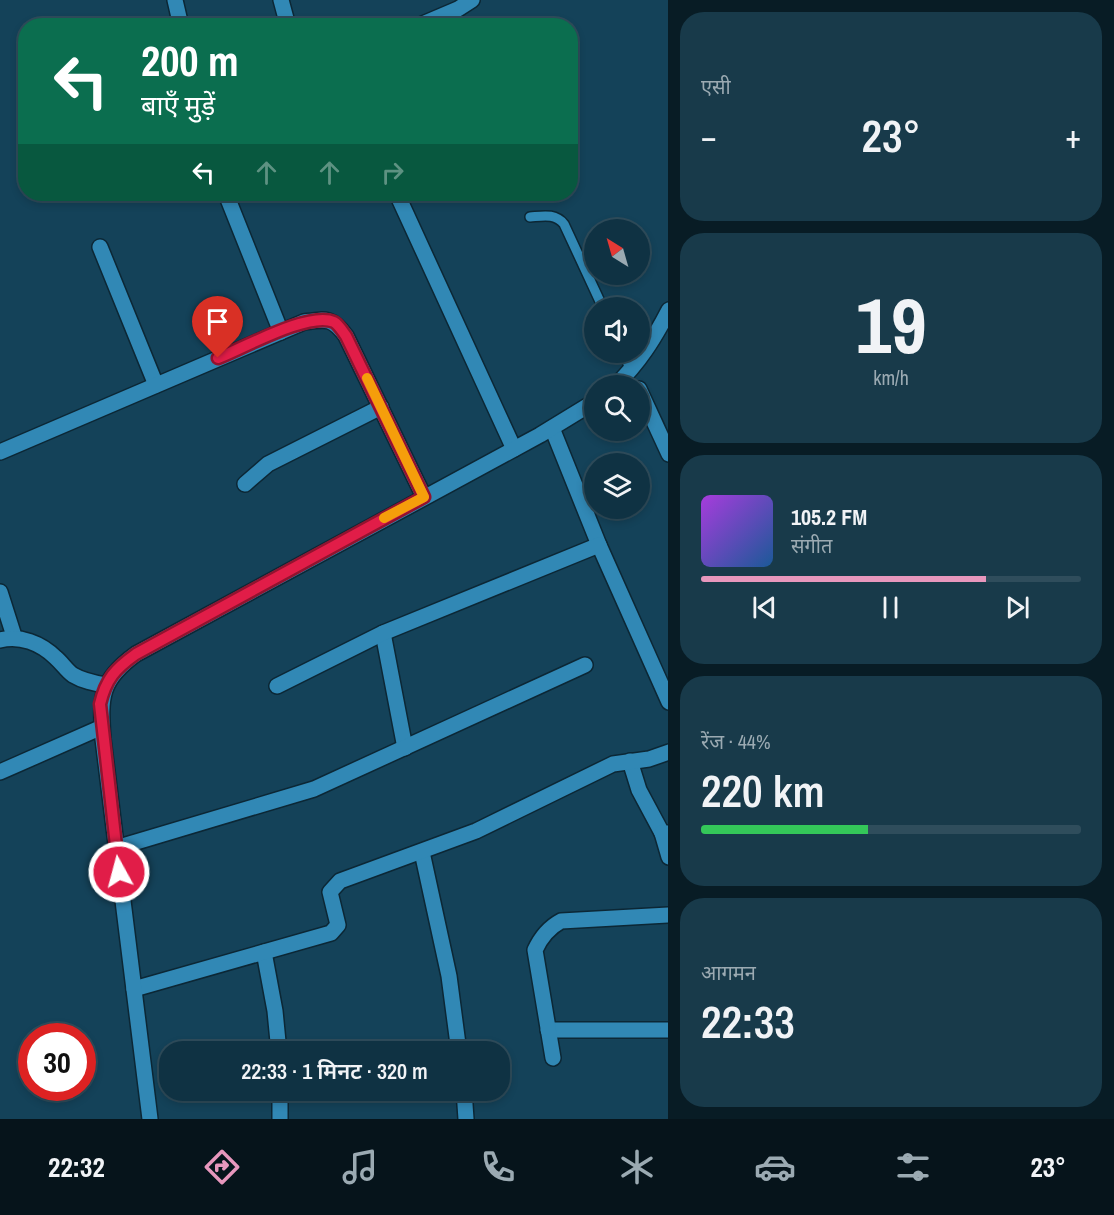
<!DOCTYPE html>
<html lang="hi">
<head>
<meta charset="utf-8">
<style>
	body { margin:0; font-family:"Archivo Narrow","Noto Sans Devanagari",sans-serif; background:#183a4a; color:#f1f3f6; height:100vh; display:flex; flex-direction:column; font-size:22px; white-space:nowrap }
	* { box-sizing:border-box; margin:0 }
	p { font-size:20px; color:#9baab2 }
	.icon { flex:none; width:33px; height:33px; fill:none; stroke:currentColor; stroke-width:2; stroke-linecap:round; stroke-linejoin:round }
	.map { position:relative; flex:1; overflow:hidden }
	.panel { display:flex; flex-direction:column; gap:12px; padding:12px; background:#081c25; width:446px }
	.panel>* { flex:none }
	.guide { position:absolute; left:18px; top:18px; width:560px; height:183px; border-radius:24px; box-shadow:0 3px 9px #0003,0 0 0 2px #2f4d5c; background:#0b6e4f; color:#fff; overflow:hidden }
	.needle { width:39px; rotate:323deg }
	.fabs { position:absolute; left:584px; top:219px; display:grid; gap:12px }
	.fabs a { display:grid; place-items:center; width:66px; height:66px; border-radius:50%; background:#0f3243; box-shadow:0 3px 9px #0003,0 0 0 2px #2f4d5c; font-size:30px }
	.speed { position:absolute; left:18px; top:1023px; display:flex; gap:12px; font-size:30px; font-weight:700; text-align:center }
	.speed>* { display:grid; place-content:center; width:78px; height:78px; border-radius:50%; background:#0f3243; box-shadow:0 3px 9px #0003,0 0 0 2px #2f4d5c; line-height:1 }
	.speed .limit { border:9px solid #d22; background:#fff; color:#111 }
	.pin { position:absolute; display:grid; place-items:center; width:51px; height:51px; color:#fff; margin:-62px -26px; border-radius:50% 50% 50% 0; rotate:-45deg; box-shadow:0 0 6px #0007 }
	.pin .icon { rotate:45deg }
	.me { position:absolute; width:66px; margin:-33px; rotate:353deg; stroke-linejoin:round; filter:drop-shadow(0 0 4px #0008) }
	.turn { display:flex; align-items:center; gap:21px; height:126px; padding:0 24px; font-size:27px }
	.turn .icon { width:78px; height:78px; stroke-width:2.5 }
	.turn b { display:block; font-size:42px; line-height:51px }
	.lanes { display:flex; align-items:center; height:57px; padding:0 24px; background:#0003; justify-content:center; gap:30px; direction:ltr }
	.lanes .off { opacity:.35 }
	.big { font-size:45px; font-weight:600; line-height:1.1 }
	.panel .widget { flex:1; display:flex; flex-direction:column; justify-content:center; gap:9px; min-width:0; padding:0 21px; border-radius:24px; background:#183a4a }
	.panel .dial { align-items:center; gap:0 }
	.dial b { font-size:78px; line-height:1 }
	.song { display:flex; align-items:center; gap:18px }
	.cover { width:72px; height:72px; border-radius:9px; background:linear-gradient(135deg,hsl(280 70% 55%),hsl(210 70% 35%)) }
	.played { height:6px; border-radius:3px; background:linear-gradient(90deg,#e797bd 75%,#2f4d5c 75%) }
	.keys { display:flex; justify-content:space-around; direction:ltr }
	.heat { display:flex; justify-content:space-between; align-items:center; font-size:33px; direction:ltr }
	.charge { height:9px; border-radius:4px; background:linear-gradient(90deg,#34c759 44%,#2f4d5c 0) }
	.trip { position:absolute; left:159px; top:1041px; width:351px; height:60px; border-radius:24px; background:#0f3243; box-shadow:0 3px 9px #0003,0 0 0 2px #2f4d5c; font-weight:600; line-height:60px; text-align:center }
	.menu { display:flex; height:96px; justify-content:space-around; align-items:center; background:#06141b; color:#9baab2 }
	.menu .icon { width:42px; height:42px }
	.menu .active { color:#e797bd }
	.menu b { font-size:27px; color:#f1f3f6 }
	main { display:flex; flex:1; min-height:0 }
	.map>svg:first-child { display:block }
	.lines { fill:none; stroke-linecap:round; stroke-linejoin:round }
	.service-casing { stroke:#0c2735; stroke-width:12 }
	.minor-casing { stroke:#0c2735; stroke-width:18 }
	.service { stroke:#3188b5; stroke-width:9 }
	.minor { stroke:#3188b5; stroke-width:15 }
	.route-casing { stroke:#92132f; stroke-width:15 }
	.route { stroke:#e11d48; stroke-width:10 }
	.slow { stroke:#f59e0b; stroke-width:10 }
</style>
</head>
<body>
<main>
<div class="map">
<svg width="669" height="1119" viewBox="0 0 669 1119">
	<rect width="100%" height="100%" fill="#144259"/>
	<g class="lines">
		<defs>
			<g id="service">
				<path d="M530,217C543,216 555,213 564,224L603,308"/>
				<polyline points="623,352 631,371"/>
			</g>
			<g id="minor">
				<polyline points="175,0 181,26"/>
				<polyline points="281,0 288,26"/>
				<polyline points="418,26 458,9 472,0"/>
				<polyline points="226,194 281,332"/>
				<polyline points="397,194 514,449"/>
				<polyline points="100,247 156,385"/>
				<path d="M615,386C639,363 654,339 669,310"/>
				<polyline points="639,389 669,454"/>
				<polyline points="552,428 599,545"/>
				<path d="M0,452L304,322C326,319 332,317 346,336L424,497"/>
				<polyline points="245,484 268,464 381,407"/>
				<polyline points="0,592 14,636"/>
				<polyline points="383,633 405,748"/>
				<path d="M0,640C20,635 41,643 56,658C62,663 67,671 73,675C83,681 94,683 105,685"/>
				<polyline points="277,686 383,633 599,545 669,702"/>
				<polyline points="630,761 639,790 662,833 669,833"/>
				<polyline points="0,772 102,727"/>
				<polyline points="662,833 669,857"/>
				<polyline points="116,848 314,789 585,665"/>
				<polyline points="422,852 449,976 459,1052"/>
				<polyline points="264,952 275,1011 279,1052"/>
				<polyline points="134,989 331,933 338,925 330,892 340,881 476,831 613,764 649,759 669,752"/>
				<polyline points="548,1030 669,1030"/>
				<path d="M553,1058L535,950C541,937 548,928 561,921L669,915"/>
				<polyline points="464,1090 466,1119"/>
				<path d="M150,1119L103,739C100,697 100,680 136,654L540,435L594,402"/>
				<polyline points="280,1119 280,1090"/>
			</g>
		</defs>
		<use href="#service" class="service-casing"/>
		<use href="#minor" class="minor-casing"/>
		<use href="#service" class="service"/>
		<use href="#minor" class="minor"/>
	</g>
	<g class="lines">
		<defs>
			<path id="route" d="M119,872L100,704C106,679 115,669 136,654L424,497L346,336C343,332 339,325 334,322C309,311 244,348 218,358"/>
		</defs>
		<use href="#route" class="route-casing"/>
		<use href="#route" class="route"/>
		<polyline class="slow" points="367,378 424,497 384,518"/>
	</g>
</svg>
<div class="fabs">
<a><svg class="needle" viewBox="-14 -14 28 28"><path d="M0-13l5 13h-10z" fill="#e53935"/><path d="M0 13l5-13h-10z" fill="#9baab2"/></svg></a>
<a><svg class="icon" aria-label="sound" viewBox="0 0 24 24"><path d="M4 9h4l5-4v14l-5-4H4zM17 9q2 3 0 6"/></svg></a>
<a><svg class="icon" aria-label="search" viewBox="0 0 24 24"><circle cx="10" cy="10" r="6"/><path d="M15 15l6 6"/></svg></a>
<a><svg class="icon" aria-label="layers" viewBox="0 0 24 24"><path d="M12 4l9 5-9 5-9-5zM3 14l9 5 9-5"/></svg></a>
</div>
<div class="speed"><div class="limit">30</div></div>
<div class="pin" style="left:218px;top:358px;background:#d93025"><svg class="icon" aria-label="arrive" viewBox="0 0 24 24"><path d="M6 21V4h12l-3 4 3 4H6"/></svg></div>
<svg class="me" style="left:119px;top:872px" viewBox="-20 -20 40 40"><circle r="17" fill="#e11d48" stroke="#fff" stroke-width="3"/><path d="M0-11L8 9 0 5-8 9z" fill="#fff"/></svg>
<div class="trip">22:33 · 1 मिनट · 320 m</div>
<div class="guide">
<div class="turn"><svg class="icon" aria-label="left" viewBox="0 0 24 24"><path d="M17 20v-9H6M10 6l-5 5 5 5"/></svg><div><b>200 m</b>बाएँ मुड़ें</div></div>
<div class="lanes"><svg class="icon" aria-label="left" viewBox="0 0 24 24"><path d="M17 20v-9H6M10 6l-5 5 5 5"/></svg><svg class="icon off" aria-label="ahead" viewBox="0 0 24 24"><path d="M12 20V5M6 11l6-6 6 6"/></svg><svg class="icon off" aria-label="ahead" viewBox="0 0 24 24"><path d="M12 20V5M6 11l6-6 6 6"/></svg><svg class="icon off" aria-label="right" viewBox="0 0 24 24"><path d="M7 20v-9h11M14 6l5 5-5 5"/></svg></div>
</div>
</div>
<section class="panel">
<div class="widget"><p>एसी</p>
<div class="heat"><a>−</a><b class="big">23°</b><a>+</a></div>
</div>
<div class="widget dial"><b>19</b><p>km/h</p></div>
<div class="widget">
<div class="song"><i class="cover"></i><div><b>105.2 FM</b><p>संगीत</p></div></div>
<div class="played"></div>
<div class="keys"><svg class="icon" aria-label="previous" viewBox="0 0 24 24"><path d="M18 5L8 12l10 7zM5 5v14"/></svg><svg class="icon" aria-label="pause" viewBox="0 0 24 24"><path d="M8 5v14M16 5v14"/></svg><svg class="icon" aria-label="next" viewBox="0 0 24 24"><path d="M6 5l10 7-10 7zM19 5v14"/></svg></div>
</div>
<div class="widget"><p>रेंज · 44%</p><b class="big">220 km</b><div class="charge"></div></div>
<div class="widget"><p>आगमन</p><b class="big">22:33</b></div>
</section>
</main>
<nav class="menu">
<b>22:32</b>
<svg class="icon active" aria-label="directions" viewBox="0 0 24 24"><path d="M12 3l9 9-9 9-9-9zM9 14v-3h6M13 9l2 2-2 2"/></svg>
<svg class="icon" aria-label="music" viewBox="0 0 24 24"><path d="M9 18V5l10-2v13"/><circle cx="6" cy="18" r="3"/><circle cx="16" cy="16" r="3"/></svg>
<svg class="icon" aria-label="phone" viewBox="0 0 24 24"><path d="M5 4h4l2 5-3 2q2 4 5 5l2-3 5 2v4C11 20 4 13 5 4z"/></svg>
<svg class="icon" aria-label="climate" viewBox="0 0 24 24"><path d="M12 3v18M4 7l16 10M4 17L20 7"/></svg>
<svg class="icon" aria-label="car" viewBox="0 0 24 24"><path d="M5 17H2v-5l4-1 3-4h7l3 4 3 1v5h-3M9 17h6M6 11h13"/><circle cx="7" cy="17" r="2"/><circle cx="17" cy="17" r="2"/></svg>
<svg class="icon" aria-label="filters" viewBox="0 0 24 24"><path d="M4 7h16M4 17h16"/><circle cx="9" cy="7" r="2"/><circle cx="15" cy="17" r="2"/></svg>
<b>23°</b>
</nav>
</body>
</html>
